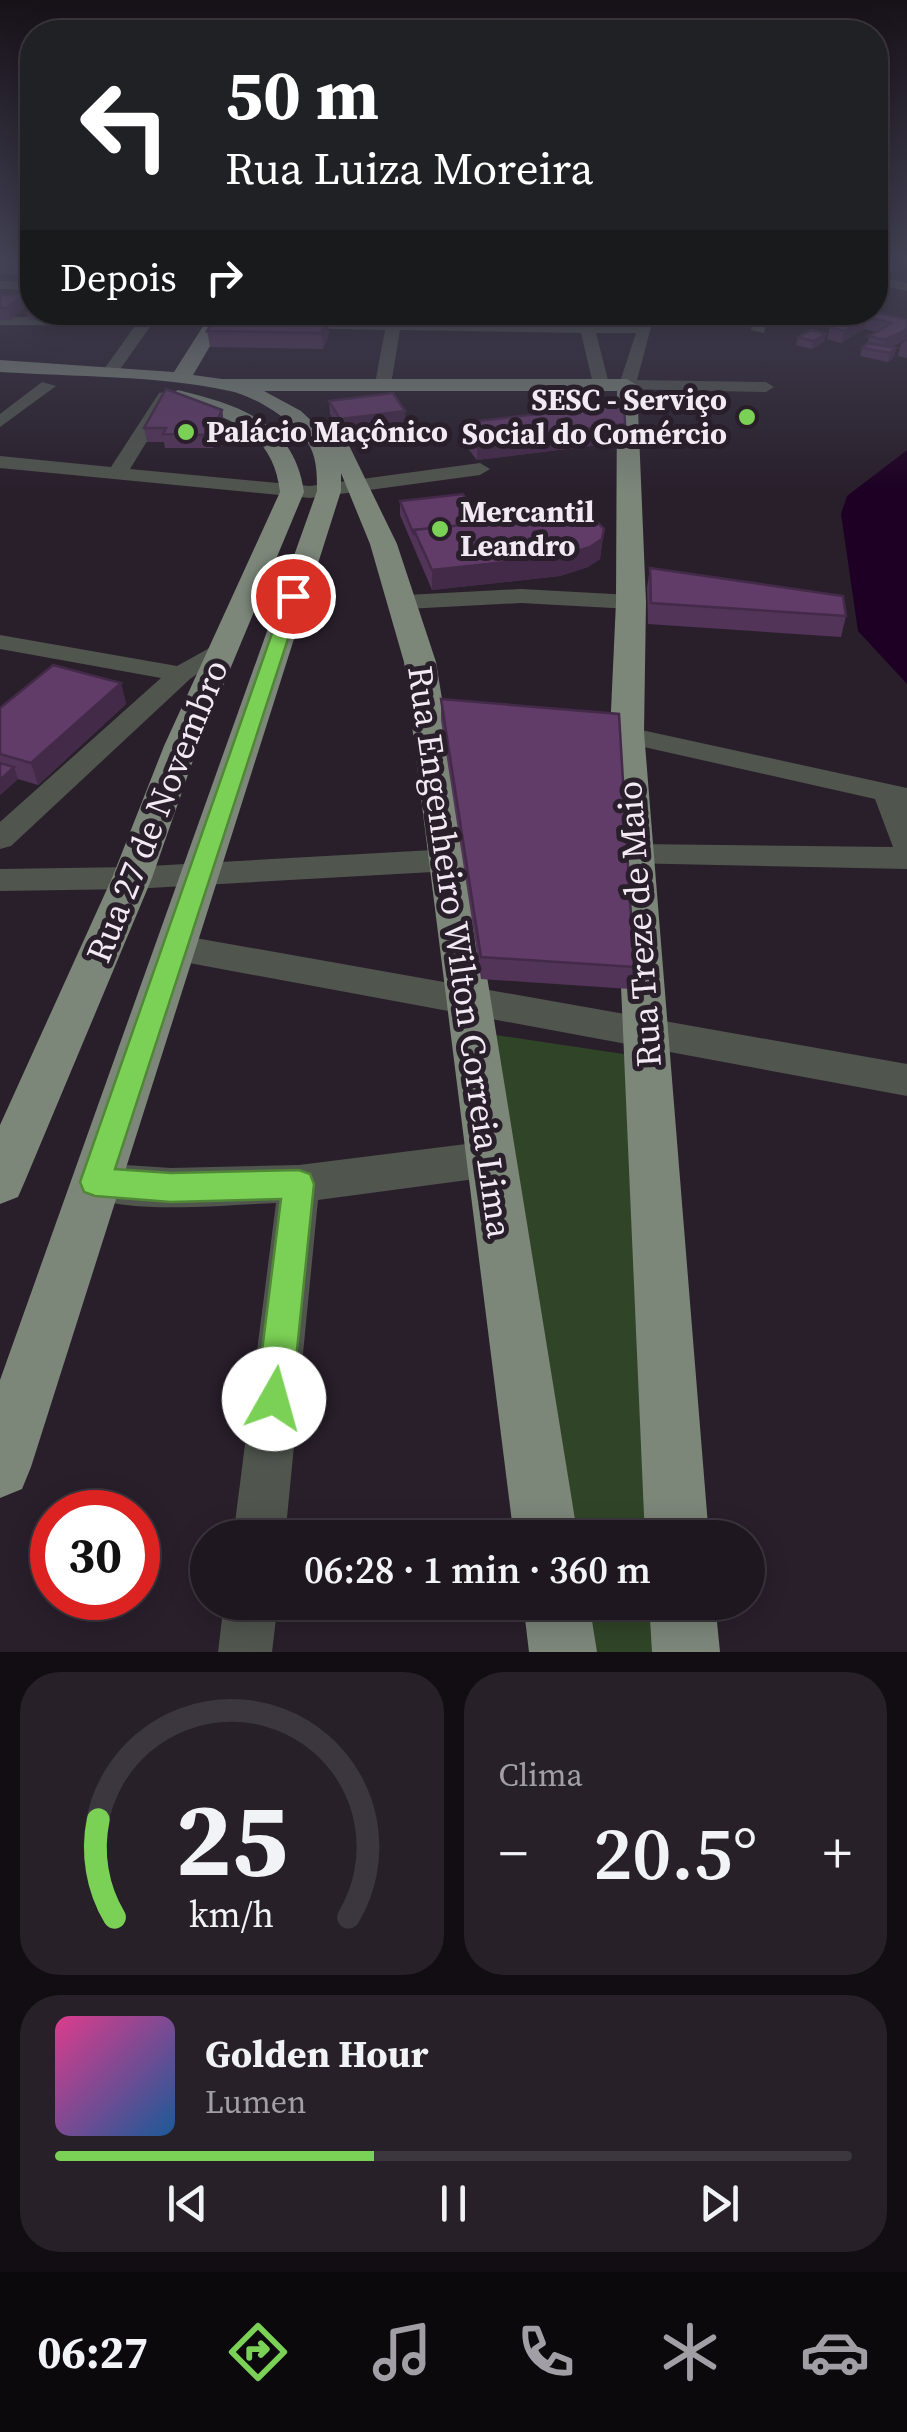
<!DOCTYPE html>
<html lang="pt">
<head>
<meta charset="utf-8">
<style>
	body { margin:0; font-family:"Source Serif 4",serif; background:#272029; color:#f1f3f6; height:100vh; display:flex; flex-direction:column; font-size:38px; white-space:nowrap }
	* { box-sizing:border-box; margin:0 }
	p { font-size:32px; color:#a19fa5 }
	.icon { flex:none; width:55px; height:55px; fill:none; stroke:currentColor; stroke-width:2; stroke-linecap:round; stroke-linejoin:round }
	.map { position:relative; height:1652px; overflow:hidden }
	.sheet { display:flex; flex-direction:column; gap:20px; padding:20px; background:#110d12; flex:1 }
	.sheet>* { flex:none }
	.top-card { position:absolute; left:20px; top:20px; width:868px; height:305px; border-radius:40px; box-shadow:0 5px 25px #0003,0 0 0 2px #3c363e; background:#202124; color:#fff; overflow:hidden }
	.speed { position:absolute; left:30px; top:1490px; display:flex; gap:20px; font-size:50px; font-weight:700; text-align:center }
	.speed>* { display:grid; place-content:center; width:130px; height:130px; border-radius:50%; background:#1f1720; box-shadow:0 5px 25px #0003,0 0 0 2px #3c363e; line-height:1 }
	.speed .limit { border:15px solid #d22; background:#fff; color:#111 }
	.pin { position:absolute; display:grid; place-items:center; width:85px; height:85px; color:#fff; margin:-42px; border:5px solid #fff; border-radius:50%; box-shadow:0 2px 10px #0007 }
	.me { position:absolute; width:110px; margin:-55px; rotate:7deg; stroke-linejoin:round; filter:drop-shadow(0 0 8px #0008) }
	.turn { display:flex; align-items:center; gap:35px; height:210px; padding:0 40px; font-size:45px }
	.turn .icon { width:130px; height:130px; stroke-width:2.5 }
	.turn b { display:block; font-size:70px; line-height:85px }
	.then { display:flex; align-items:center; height:95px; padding:0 40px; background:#0003; gap:20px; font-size:38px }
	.big { font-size:75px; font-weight:600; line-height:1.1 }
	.sheet .tile { flex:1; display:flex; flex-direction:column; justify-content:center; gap:15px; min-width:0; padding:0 35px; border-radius:40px; background:#272029 }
	.sheet .dial { align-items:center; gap:0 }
	.dial svg { height:260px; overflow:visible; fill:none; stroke:#3c363e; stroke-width:7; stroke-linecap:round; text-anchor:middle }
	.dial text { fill:#f1f3f6; stroke:none }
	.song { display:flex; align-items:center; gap:30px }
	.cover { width:120px; height:120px; border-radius:15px; background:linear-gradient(135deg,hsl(330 70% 55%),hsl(210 70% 35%)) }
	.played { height:10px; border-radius:5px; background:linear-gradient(90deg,#7bd155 40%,#3c363e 40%) }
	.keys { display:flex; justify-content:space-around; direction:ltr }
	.heat { display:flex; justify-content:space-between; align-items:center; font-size:55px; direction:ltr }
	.sheet .tiles { flex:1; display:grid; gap:20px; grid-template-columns:1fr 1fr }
	.tile:last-child { grid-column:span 2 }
	.trip { position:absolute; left:190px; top:1520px; width:575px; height:100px; border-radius:50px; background:#1f1720; box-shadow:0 5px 25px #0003,0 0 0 2px #3c363e; font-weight:600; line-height:100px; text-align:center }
	.tabs { display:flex; height:160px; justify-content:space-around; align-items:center; background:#0c090d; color:#a19fa5 }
	.tabs .icon { width:70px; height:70px }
	.tabs .selected { color:#7bd155 }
	.tabs b { font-size:45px; color:#f1f3f6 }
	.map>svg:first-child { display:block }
	.green { fill:#304528 }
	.water { fill:#1d0023 }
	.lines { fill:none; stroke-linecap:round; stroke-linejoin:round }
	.minor { fill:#50554e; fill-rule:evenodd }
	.major { fill:#7c8679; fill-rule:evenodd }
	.wall { fill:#533459 }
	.shaded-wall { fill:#442a49 }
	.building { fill:#613c68; stroke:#442a49; stroke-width:2.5 }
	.route { fill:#7bd155; stroke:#508837; stroke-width:2.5 }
	.poi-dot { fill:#7bd155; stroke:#291f2b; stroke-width:4 }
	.labels { text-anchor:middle; stroke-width:10; stroke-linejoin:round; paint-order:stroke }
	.far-poi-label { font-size:30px; font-weight:bold; fill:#f1eaf2; stroke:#291f2b; text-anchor:start }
	.street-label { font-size:35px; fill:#f1eaf2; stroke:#291f2b }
</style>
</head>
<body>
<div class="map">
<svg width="907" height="1652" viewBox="0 0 907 1652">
	<rect width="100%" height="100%" fill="#291f2b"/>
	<g class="green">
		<polygon points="489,1034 630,1055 652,1537 569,1537"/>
		<polygon points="579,1603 655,1603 657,1652 587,1652"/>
	</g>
	<polygon class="water" points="907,450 907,684 858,631 841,514 847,496"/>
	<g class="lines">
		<g class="minor">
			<polygon points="875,276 907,283 907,291 875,284"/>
			<polygon points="0,281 32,282 32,290 0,289"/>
			<polygon points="145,312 216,317 223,321 216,325 152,324 116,375 110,377 102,372 135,326 0,325 0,317 141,318"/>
			<polygon points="389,312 403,312 402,321 578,324 576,312 590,312 593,324 639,324 643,312 655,312 637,380 766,382 774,387 766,392 621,389 619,385 636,333 596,333 609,384 601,389 593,384 581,333 400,330 391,384 383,389 375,384 385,330 287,328 280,324 287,320 387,321"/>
			<polygon points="754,312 768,312 764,333 751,330"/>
			<polygon points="833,312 862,312 907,323 907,331"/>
			<polygon points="42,382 56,386 0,427 0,414"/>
			<polygon points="165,392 174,397 130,469 310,486 480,463 490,469 480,475 310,498 0,468 0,456 111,467 159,393"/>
			<polygon points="521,589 631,595 643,602 631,609 521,603 406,609 394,602 406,595"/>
			<polygon points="0,635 177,666 224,640 236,647 190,679 11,846 0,849 0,822 161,678 0,649"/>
			<polygon points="605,722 907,788 907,869 624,863 620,855 624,847 635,844 893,847 875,799 595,736 591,730 595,724"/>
			<polygon points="451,849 462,852 467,860 462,868 451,871 132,889 0,891 0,869 132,867"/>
			<polygon points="173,934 907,1064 907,1096 173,960 161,956 156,947 161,938"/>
			<path d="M490,1141L504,1146L510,1159L504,1172L490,1177L318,1200L285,1538H233L276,1203C218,1205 134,1215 81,1195L75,1182L81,1169L95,1163L171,1168L299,1165Z"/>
			<polygon points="224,1602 278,1602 272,1652 218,1652"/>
		</g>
		<g class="major">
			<path d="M212,312H230L193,375L222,379H627L637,385L646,602L644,732L709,1538H645L610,732L616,602L617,391H264L301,411L322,431L332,426L343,433L397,544L436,662L578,1538H514L404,662L370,544L341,473V491L31,1467L22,1489L0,1498V1380L317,491C317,473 317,455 306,440C291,418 253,396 230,391C156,375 75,377 0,372V360L174,372Z"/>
			<path d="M178,390C239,405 294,422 304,492L198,746L152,878L25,1181L18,1197L0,1204V1125L112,878L164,746L280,492C273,429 225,415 170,401L167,396Z"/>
			<polygon points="523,1602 589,1602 597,1652 529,1652"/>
			<polygon points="649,1602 715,1602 720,1652 652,1652"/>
		</g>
	</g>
	<g class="wall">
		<polygon points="0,261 32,261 32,276 0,273"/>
		<polygon points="0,295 22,295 25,307 11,320 0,320"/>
		<polygon points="27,312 146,312 140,321 29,320"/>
		<polygon points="310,312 311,317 328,317 329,333 323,349 210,347 207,331"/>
		<polygon points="412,312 449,312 448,320 413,320"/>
		<polygon points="790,312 820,312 813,317"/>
		<polygon points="852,312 907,320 907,339 892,347 896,348 894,357 888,362 860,356 862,348 868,343 869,336 877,332 864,329 841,343 827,339 830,327"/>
		<polygon points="826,334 824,342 812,349 796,345 798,337"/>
		<polygon points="907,340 907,358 898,356 901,344"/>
		<polygon points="329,401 406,424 341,432 330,414"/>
		<polygon points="222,410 224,423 213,448 165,448 164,442 147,442 144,428"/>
		<polygon points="461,423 623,442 477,460 461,440"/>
		<polygon points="400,501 479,524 604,529 600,559 588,567 560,576 432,590 400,515"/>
		<polygon points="650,568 846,616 841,637 648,624 647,588"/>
		<polygon points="121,683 126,704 38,785 18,779 0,795 0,708"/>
		<polygon points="441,699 634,967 630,989 481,979 441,720"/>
	</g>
	<g class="shaded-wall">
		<polygon points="22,295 25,307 11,320 8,308"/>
		<polygon points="139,312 146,312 140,321"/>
		<polygon points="328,317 329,333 323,349 321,333"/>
		<polygon points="867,317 864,329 841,343 844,331"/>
		<polygon points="907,329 907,339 882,352 885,340"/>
		<polygon points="826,334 824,342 812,349 813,341"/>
		<polygon points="896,348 894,357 888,362 890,353"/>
		<polygon points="222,410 224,423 213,448 210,435"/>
		<polygon points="405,411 406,424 341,432 340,419"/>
		<polygon points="625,424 623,442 477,460 477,442"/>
		<polygon points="604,529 600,559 588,567 560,576 432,590 432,570"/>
		<polygon points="121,683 126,704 38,785 31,763"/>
		<polygon points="14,767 18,779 0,795 0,780"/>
	</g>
	<g class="building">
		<polygon points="0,261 32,261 32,266 0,263"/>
		<polygon points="0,295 22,295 8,308 0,308"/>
		<polygon points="219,312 309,312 307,317 328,317 321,333 207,331"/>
		<polygon points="852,312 875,312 907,320 907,329 885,340 869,336 892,323 867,317 844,331 830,327"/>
		<polygon points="811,330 826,334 813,341 798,337"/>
		<polygon points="868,343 896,348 890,353 862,348"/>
		<polygon points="166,389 222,410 210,435 163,434 166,428 144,428"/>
		<polygon points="393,393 405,411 340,419 329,401"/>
		<polygon points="624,404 625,424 477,442 461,423"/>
		<polygon points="463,494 479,524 414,530 414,535 400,501"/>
		<polygon points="588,512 604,529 602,539 590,547 561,556 432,570 414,530"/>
		<polygon points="650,568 843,596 846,616 651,603"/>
		<polygon points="53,665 121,683 31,763 0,754 0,708"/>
		<polygon points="441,699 619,714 634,967 481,957"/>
		<polygon points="0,763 14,767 0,780"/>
	</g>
	<linearGradient id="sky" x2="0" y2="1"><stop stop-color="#171118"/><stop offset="0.53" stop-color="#434255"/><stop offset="1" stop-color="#434255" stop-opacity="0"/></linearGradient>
	<rect width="907" height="492" fill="url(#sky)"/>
	<polygon class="route" points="293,591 302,596 115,1169 171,1173 299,1170 310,1174 314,1184 292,1399 287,1412 274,1417 261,1412 256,1399 281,1199 171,1202 95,1196 84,1192 80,1182 285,596"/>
	<g class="poi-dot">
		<circle cx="747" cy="417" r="10"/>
		<circle cx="186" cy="432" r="10"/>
		<circle cx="440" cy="529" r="10"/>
	</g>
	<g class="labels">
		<g class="far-poi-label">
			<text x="727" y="410" text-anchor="end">SESC - Serviço<tspan x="727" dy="34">Social do Comércio</tspan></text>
			<text x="206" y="442">Palácio Maçônico</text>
			<text x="460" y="522">Mercantil<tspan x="460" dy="34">Leandro</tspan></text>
		</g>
		<g class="street-label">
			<text transform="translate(157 811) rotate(-68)" y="12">Rua 27 de Novembro</text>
			<text transform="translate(639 924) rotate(-94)" y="12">Rua Treze de Maio</text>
			<text transform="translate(460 952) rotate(82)" y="12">Rua Engenheiro Wilton Correia Lima</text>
		</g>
	</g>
</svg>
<div class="speed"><div class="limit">30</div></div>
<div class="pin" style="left:293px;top:596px;background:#d93025"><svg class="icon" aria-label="arrive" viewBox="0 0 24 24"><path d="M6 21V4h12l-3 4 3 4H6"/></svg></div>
<svg class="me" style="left:274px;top:1399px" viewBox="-20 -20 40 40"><circle r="19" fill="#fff"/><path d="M0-13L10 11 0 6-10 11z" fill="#7bd155"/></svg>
<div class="trip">06:28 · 1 min · 360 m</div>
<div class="top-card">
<div class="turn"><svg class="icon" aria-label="left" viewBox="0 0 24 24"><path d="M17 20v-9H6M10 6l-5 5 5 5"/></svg><div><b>50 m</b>Rua Luiza Moreira</div></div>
<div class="then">Depois<svg class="icon" aria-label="right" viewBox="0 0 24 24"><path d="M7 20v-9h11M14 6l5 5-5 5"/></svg></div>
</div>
</div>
<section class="sheet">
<div class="tiles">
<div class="tile dial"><svg viewBox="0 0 100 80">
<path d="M14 69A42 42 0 1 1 86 69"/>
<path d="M14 69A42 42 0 0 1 9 39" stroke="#7bd155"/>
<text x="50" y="56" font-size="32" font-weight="700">25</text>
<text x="50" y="72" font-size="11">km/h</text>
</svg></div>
<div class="tile"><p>Clima</p>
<div class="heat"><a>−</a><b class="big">20.5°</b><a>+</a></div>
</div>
<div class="tile">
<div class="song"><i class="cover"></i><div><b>Golden Hour</b><p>Lumen</p></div></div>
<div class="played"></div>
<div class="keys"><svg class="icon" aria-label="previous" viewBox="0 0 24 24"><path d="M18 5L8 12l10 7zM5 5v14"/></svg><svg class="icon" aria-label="pause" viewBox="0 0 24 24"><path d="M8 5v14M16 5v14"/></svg><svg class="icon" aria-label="next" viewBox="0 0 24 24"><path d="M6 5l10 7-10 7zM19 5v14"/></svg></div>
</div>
</div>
</section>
<nav class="tabs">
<b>06:27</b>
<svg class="icon selected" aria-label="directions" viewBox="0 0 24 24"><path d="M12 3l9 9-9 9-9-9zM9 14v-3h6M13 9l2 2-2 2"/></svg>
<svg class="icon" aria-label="music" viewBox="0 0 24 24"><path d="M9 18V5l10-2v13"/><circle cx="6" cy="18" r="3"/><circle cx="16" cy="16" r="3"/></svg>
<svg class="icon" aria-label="phone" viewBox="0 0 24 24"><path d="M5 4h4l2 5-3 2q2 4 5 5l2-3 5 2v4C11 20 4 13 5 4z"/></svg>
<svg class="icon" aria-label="climate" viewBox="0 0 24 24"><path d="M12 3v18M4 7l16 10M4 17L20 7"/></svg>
<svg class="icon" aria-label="car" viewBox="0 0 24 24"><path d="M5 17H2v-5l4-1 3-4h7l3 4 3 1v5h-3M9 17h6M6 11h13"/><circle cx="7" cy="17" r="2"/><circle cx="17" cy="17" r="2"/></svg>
</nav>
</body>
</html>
